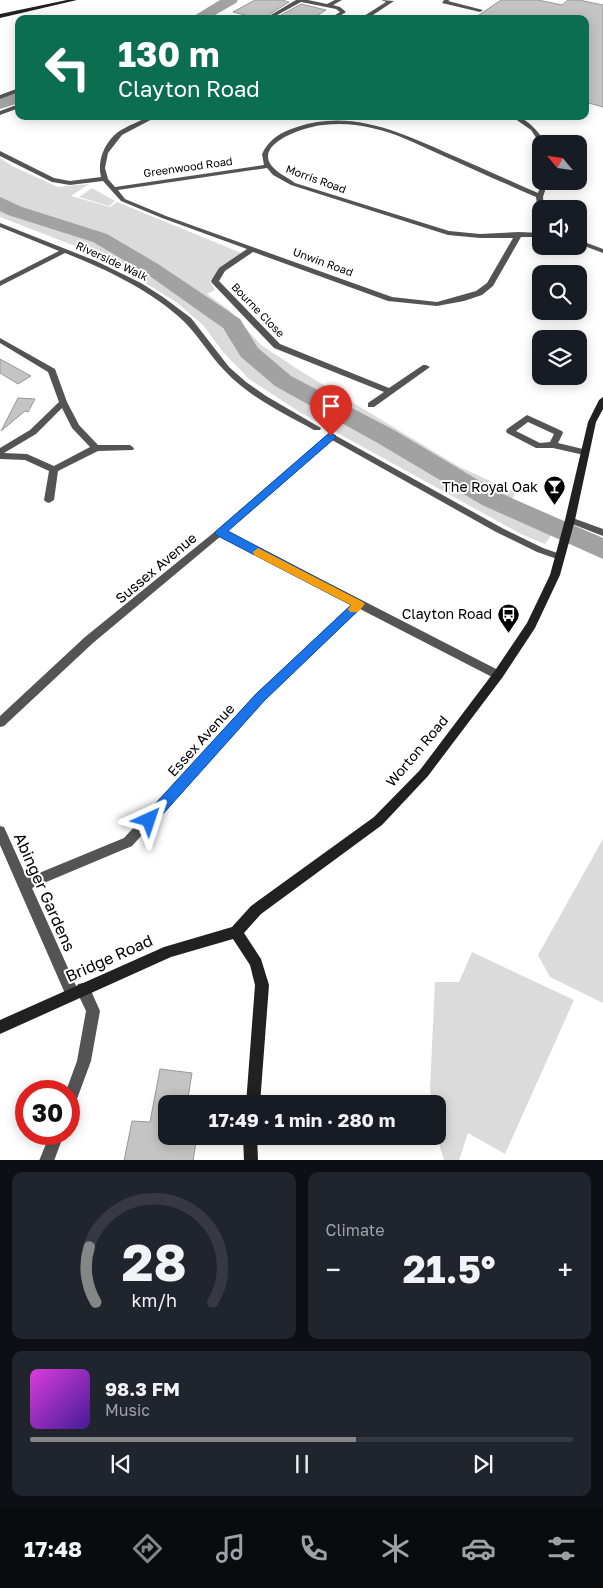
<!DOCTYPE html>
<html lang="en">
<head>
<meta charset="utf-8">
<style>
	body { margin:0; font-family:"Golos Text",sans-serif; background:#20242c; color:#f1f3f6; height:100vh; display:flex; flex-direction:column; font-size:19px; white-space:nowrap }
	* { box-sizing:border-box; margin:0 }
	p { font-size:16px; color:#9ea1a6 }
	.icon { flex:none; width:28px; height:28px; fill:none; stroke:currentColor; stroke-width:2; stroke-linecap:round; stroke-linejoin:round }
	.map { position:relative; height:1160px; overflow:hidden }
	.side { display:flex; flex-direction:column; gap:12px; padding:12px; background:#0d0f14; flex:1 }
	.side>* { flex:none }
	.top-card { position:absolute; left:15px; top:15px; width:574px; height:105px; border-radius:10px; box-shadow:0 2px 12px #0003; background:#0b6e4f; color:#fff; overflow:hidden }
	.needle { width:32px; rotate:299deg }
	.tools { position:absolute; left:532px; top:135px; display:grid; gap:10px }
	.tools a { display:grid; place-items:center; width:55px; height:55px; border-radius:10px; background:#171b24; box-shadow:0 2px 12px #0003; font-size:25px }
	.speed { position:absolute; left:15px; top:1080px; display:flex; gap:10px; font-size:25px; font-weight:700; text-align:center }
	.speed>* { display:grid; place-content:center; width:65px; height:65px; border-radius:50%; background:#171b24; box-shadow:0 2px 12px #0003; line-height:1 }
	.speed .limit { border:8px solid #d22; background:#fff; color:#111 }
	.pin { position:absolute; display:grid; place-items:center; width:42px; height:42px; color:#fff; margin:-51px -21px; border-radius:50% 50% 50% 0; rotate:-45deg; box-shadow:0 0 5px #0007 }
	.pin .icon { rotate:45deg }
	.me { position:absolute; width:55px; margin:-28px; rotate:42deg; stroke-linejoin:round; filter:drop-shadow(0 0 4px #0008) }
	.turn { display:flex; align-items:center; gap:18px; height:105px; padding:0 20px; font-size:22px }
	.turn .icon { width:65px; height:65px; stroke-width:2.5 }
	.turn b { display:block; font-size:35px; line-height:42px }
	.big { font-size:38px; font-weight:700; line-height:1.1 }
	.side .card { flex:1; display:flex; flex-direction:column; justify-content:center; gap:8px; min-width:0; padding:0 18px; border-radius:10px; background:#20242c }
	.side .dial { align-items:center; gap:0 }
	.dial svg { height:130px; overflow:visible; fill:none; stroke:#363941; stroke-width:7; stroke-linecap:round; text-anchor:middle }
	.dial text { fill:#f1f3f6; stroke:none }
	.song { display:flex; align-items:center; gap:15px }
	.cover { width:60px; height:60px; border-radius:8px; background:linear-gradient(135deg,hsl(300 70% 55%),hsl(260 70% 35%)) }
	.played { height:5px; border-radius:2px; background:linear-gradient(90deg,#858687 60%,#363941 60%) }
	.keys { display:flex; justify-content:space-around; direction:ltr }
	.heat { display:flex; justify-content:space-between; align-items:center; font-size:28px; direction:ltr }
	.side .tiles { flex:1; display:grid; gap:12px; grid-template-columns:1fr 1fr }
	.card:last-child { grid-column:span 2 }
	.trip { position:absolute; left:158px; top:1095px; width:288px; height:50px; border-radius:10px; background:#171b24; box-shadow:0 2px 12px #0003; font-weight:700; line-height:50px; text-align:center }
	.dock { display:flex; height:80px; justify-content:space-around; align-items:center; background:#090b0e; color:#9ea1a6 }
	.dock .icon { width:35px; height:35px }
	.dock .active { color:#858687 }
	.dock b { font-size:22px; color:#f1f3f6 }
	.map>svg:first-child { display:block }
	.green { fill:#dbdbdb }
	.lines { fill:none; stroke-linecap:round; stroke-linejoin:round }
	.river { fill:#a2a2a2; fill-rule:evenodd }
	.building { fill:#c4c4c4; stroke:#989898 }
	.street { fill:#545454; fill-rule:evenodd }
	.secondary { fill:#212121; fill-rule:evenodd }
	.route { fill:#1a73e8; stroke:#114b97 }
	.slow { fill:#f59e0b }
	.labels { text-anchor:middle; stroke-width:4; stroke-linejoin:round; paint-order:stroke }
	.far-street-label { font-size:11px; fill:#000; stroke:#fff }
	.poi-label { font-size:14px; fill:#000; stroke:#fff; text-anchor:end }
	.street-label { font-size:14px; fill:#000; stroke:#fff }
	.near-street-label { font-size:16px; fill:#000; stroke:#fff }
</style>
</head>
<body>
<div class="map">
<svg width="603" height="1161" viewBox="0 0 603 1161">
	<rect width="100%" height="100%" fill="#fff"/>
	<g class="green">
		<polygon points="0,158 12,166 58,187 89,184 71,196 110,207 117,202 239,252 241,253 218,271 210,281 215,290 207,294 229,310 261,345 302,372 458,466 516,493 511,501 488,491 287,376 257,354 242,336 235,321 201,297 121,245 103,236 23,211 0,199"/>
		<polygon points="92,188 115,201 109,206 79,197"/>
		<polygon points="0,206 13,214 82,235 105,246 178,291 213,317 241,350 275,382 359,426 478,496 552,534 545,544 521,534 301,413 249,379 223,352 203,325 176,302 131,274 88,251 0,217"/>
		<polygon points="603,839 603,1003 550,977 538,955"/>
		<polygon points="472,952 574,1000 505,1154 468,1133 459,1160 444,1160 436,1134 436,1104 432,1104 430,1088 435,982 459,982"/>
	</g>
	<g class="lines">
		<g class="river">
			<polygon points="220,0 238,0 236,3 208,19 189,19"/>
			<polygon points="19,92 19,103 0,109 0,98"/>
			<polygon points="0,197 22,207 107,234 158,264 240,319 258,348 291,376 394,430 500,493 603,538 603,559 482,505 376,442 275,386 241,357 223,328 144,272 93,242 8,215 0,211"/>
		</g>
	</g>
	<g class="building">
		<polygon points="255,0 282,0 289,2 262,19 233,12"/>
		<polygon points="501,0 538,0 562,5 568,0 579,0 603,5 603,107 585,102 585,19 473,19"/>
		<polygon points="301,4 326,10 311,19 274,19"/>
		<polygon points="0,359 11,365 31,376 18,384 0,373"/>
		<polygon points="18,398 35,399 28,412 25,411 1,431"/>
		<polygon points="160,1069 192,1073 187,1104 166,1104 166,1136 197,1136 193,1161 124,1161 132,1121 150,1122"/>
	</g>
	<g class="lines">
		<g class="street">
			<polygon points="296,0 308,0 327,4 335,0 342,0 333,5 340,7 346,12 335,19 329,19 340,12 336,9 301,2 270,19 264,19"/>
			<polygon points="381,0 394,1 370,17 376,19 364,18 364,16 386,2"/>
			<polygon points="444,0 450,0 448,1 483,10 480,12 442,3"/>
			<polygon points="19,88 19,92 0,99 0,95"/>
			<polygon points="19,104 19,108 0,115 0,111"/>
			<path d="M150,116H158L122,135L108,153L105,168L108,179L115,187L264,165L262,154C269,139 281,132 297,127C352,108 404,134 454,156C482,168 510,181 538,193L542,181H548L543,197L544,209H541V214L538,212L536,197C504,183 472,169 439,154C417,144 396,133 372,128C356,124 339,123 323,125C308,126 255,142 271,165C277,173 287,177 295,183L449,231L480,234L519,232L541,233V237H521L493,286L482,295L464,301L437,306L388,301L253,252L225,271L219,281L280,344L389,388L423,365H426L430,367L374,407H368V403L384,392L274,348L212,283L211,281L219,268L247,249L162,218L121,201L103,181L70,185L52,182L0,156V151L54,178L70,181L101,177C97,161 104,143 118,132C127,126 140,121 150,116ZM267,168L273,175L291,185L448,235L480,238H513L487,283L476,291L437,302L392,297L166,216L125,199L118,190Z"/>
			<path d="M511,116C527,116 538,132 547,144L541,145L531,130Z"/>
			<path d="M0,223L96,261L141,283L163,297L191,318L229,367L246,382L266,396L321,428L320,430H314C283,413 249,397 225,371C208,354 197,332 178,316C146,288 105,269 65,253L0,286V281L59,251L0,227Z"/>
			<polygon points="579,240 603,249 603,253 579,244"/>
			<path d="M0,338L55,369L67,402L79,425L98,445H130L134,448L133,450L98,451L58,471L54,500L49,503L46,502L44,500L49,471L25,460L0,459V448L30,430L59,402L48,372L0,343ZM62,408L72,428L90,447L54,466L27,454L4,453L36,434Z"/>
			<path d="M527,415L562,431L563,433L558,443L587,450L588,452L584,455L553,448H536L507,433L506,431L507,429ZM528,422L554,434L550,442L540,443L516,431Z"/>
			<polygon points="331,433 502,528 543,548 563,555 565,557 560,560 537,552 496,532 332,440 227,531 502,672 503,675 502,678 494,678 360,609 264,700 132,846 32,888 77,988 78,984 83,983 88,984 100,1011 91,1061 74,1107 69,1109 69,1091 66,1091 77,1061 86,1011 78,994 77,998 72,999 67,998 0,845 0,826 4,827 27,878 124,838 256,694 352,604 221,536 93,643 4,726 0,727 0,716 85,637 217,530 328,434"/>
			<polygon points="570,517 603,529 603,536 567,522 565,520 567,518"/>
			<polygon points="50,1134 64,1134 54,1161 39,1161"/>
		</g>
		<g class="secondary">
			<polygon points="67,0 77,0 0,18 0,14"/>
			<polygon points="603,397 603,409 596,422 575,520 560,575 535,628 502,678 428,776 382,825 261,914 244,933 261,959 269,985 260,1104 246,1104 255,985 250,965 233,939 171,957 0,1034 0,1020 164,947 232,927 251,906 374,817 420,770 494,672 527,623 550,575 565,520 588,422 599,400"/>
			<polygon points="243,1136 257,1136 258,1161 244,1161"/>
		</g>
	</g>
	<polygon class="route" points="331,433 336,436 335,438 228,531 363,602 365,604 264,701 154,824 149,826 144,824 142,820 144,816 256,694 351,605 216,535 215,532 328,434"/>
	<polygon class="slow" points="258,548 363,602 365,604 358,612 350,612 348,609 351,605 254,555 253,552"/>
	<defs>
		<symbol id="bar-pin" viewBox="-11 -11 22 30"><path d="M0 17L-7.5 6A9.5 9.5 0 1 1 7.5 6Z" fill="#000" stroke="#fff"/><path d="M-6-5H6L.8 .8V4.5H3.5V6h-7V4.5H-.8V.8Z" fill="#fff"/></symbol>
		<symbol id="bus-pin" viewBox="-11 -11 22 30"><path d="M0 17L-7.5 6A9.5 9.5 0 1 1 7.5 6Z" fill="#000" stroke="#fff"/><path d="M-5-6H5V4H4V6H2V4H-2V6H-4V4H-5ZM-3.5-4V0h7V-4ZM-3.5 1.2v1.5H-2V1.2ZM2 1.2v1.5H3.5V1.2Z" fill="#fff"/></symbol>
	</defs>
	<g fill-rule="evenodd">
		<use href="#bar-pin" x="542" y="474" width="25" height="34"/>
		<use href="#bus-pin" x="496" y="602" width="25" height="34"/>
	</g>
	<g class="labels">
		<g class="far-street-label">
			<text transform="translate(188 167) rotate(-8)" y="4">Greenwood Road</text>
			<text transform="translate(316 179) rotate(20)" y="4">Morris Road</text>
			<text transform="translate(112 261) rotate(25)" y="4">Riverside Walk</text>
			<text transform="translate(323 262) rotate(20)" y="4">Unwin Road</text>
			<text transform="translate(258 310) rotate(46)" y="4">Bourne Close</text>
		</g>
		<g class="poi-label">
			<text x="538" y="492">The Royal Oak</text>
			<text x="492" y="619">Clayton Road</text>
		</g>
		<g class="street-label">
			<text transform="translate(156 568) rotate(-40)" y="5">Sussex Avenue</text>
			<text transform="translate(201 740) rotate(-48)" y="5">Essex Avenue</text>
			<text transform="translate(417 751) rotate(-50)" y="5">Worton Road</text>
		</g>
		<g class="near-street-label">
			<text transform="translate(45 892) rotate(66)" y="6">Abinger Gardens</text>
			<text transform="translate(109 958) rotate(-24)" y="6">Bridge Road</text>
		</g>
	</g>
</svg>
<div class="tools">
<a><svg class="needle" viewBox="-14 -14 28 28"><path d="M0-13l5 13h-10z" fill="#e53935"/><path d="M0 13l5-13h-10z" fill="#9ea1a6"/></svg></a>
<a><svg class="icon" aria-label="sound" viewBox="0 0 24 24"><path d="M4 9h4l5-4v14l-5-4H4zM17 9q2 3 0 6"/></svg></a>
<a><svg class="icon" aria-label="search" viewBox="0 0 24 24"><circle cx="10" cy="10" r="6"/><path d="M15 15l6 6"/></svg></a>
<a><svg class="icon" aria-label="layers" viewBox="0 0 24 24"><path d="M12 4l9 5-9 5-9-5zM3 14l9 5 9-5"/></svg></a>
</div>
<div class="speed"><div class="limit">30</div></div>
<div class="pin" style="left:331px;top:436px;background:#d93025"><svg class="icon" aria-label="arrive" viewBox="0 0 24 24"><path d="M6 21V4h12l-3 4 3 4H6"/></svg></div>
<svg class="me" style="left:149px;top:820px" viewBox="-20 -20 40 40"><path d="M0-17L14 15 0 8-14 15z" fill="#1a73e8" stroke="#fff" stroke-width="4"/></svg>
<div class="trip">17:49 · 1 min · 280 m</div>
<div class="top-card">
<div class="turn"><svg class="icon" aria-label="left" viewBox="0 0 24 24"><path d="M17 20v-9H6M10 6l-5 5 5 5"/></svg><div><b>130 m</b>Clayton Road</div></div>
</div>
</div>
<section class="side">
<div class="tiles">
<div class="card dial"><svg viewBox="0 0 100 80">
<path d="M14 69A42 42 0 1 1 86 69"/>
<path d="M14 69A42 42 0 0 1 10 35" stroke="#858687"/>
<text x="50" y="56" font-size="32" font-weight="700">28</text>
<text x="50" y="72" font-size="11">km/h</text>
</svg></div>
<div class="card"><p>Climate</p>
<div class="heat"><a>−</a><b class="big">21.5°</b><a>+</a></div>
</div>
<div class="card">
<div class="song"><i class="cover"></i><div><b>98.3 FM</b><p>Music</p></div></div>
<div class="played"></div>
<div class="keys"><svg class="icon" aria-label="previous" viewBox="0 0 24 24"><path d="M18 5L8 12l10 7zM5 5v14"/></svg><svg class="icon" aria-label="pause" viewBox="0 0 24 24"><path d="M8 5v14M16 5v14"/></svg><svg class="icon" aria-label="next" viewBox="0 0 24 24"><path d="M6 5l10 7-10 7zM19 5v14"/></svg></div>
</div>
</div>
</section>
<nav class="dock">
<b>17:48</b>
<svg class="icon active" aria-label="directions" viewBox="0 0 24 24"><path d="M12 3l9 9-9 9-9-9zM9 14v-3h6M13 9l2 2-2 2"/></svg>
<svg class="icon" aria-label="music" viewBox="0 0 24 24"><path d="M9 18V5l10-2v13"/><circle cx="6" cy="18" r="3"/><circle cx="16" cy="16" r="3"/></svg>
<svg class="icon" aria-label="phone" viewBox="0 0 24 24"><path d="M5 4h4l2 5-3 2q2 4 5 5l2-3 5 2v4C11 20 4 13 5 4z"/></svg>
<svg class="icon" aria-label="climate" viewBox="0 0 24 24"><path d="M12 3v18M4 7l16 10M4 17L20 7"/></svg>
<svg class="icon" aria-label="car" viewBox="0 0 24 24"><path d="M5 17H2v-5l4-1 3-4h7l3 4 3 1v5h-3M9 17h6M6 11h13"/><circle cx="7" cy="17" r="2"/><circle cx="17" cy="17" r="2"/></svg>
<svg class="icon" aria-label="filters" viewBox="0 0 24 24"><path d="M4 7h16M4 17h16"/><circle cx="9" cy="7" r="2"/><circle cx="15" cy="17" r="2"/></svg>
</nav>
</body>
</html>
